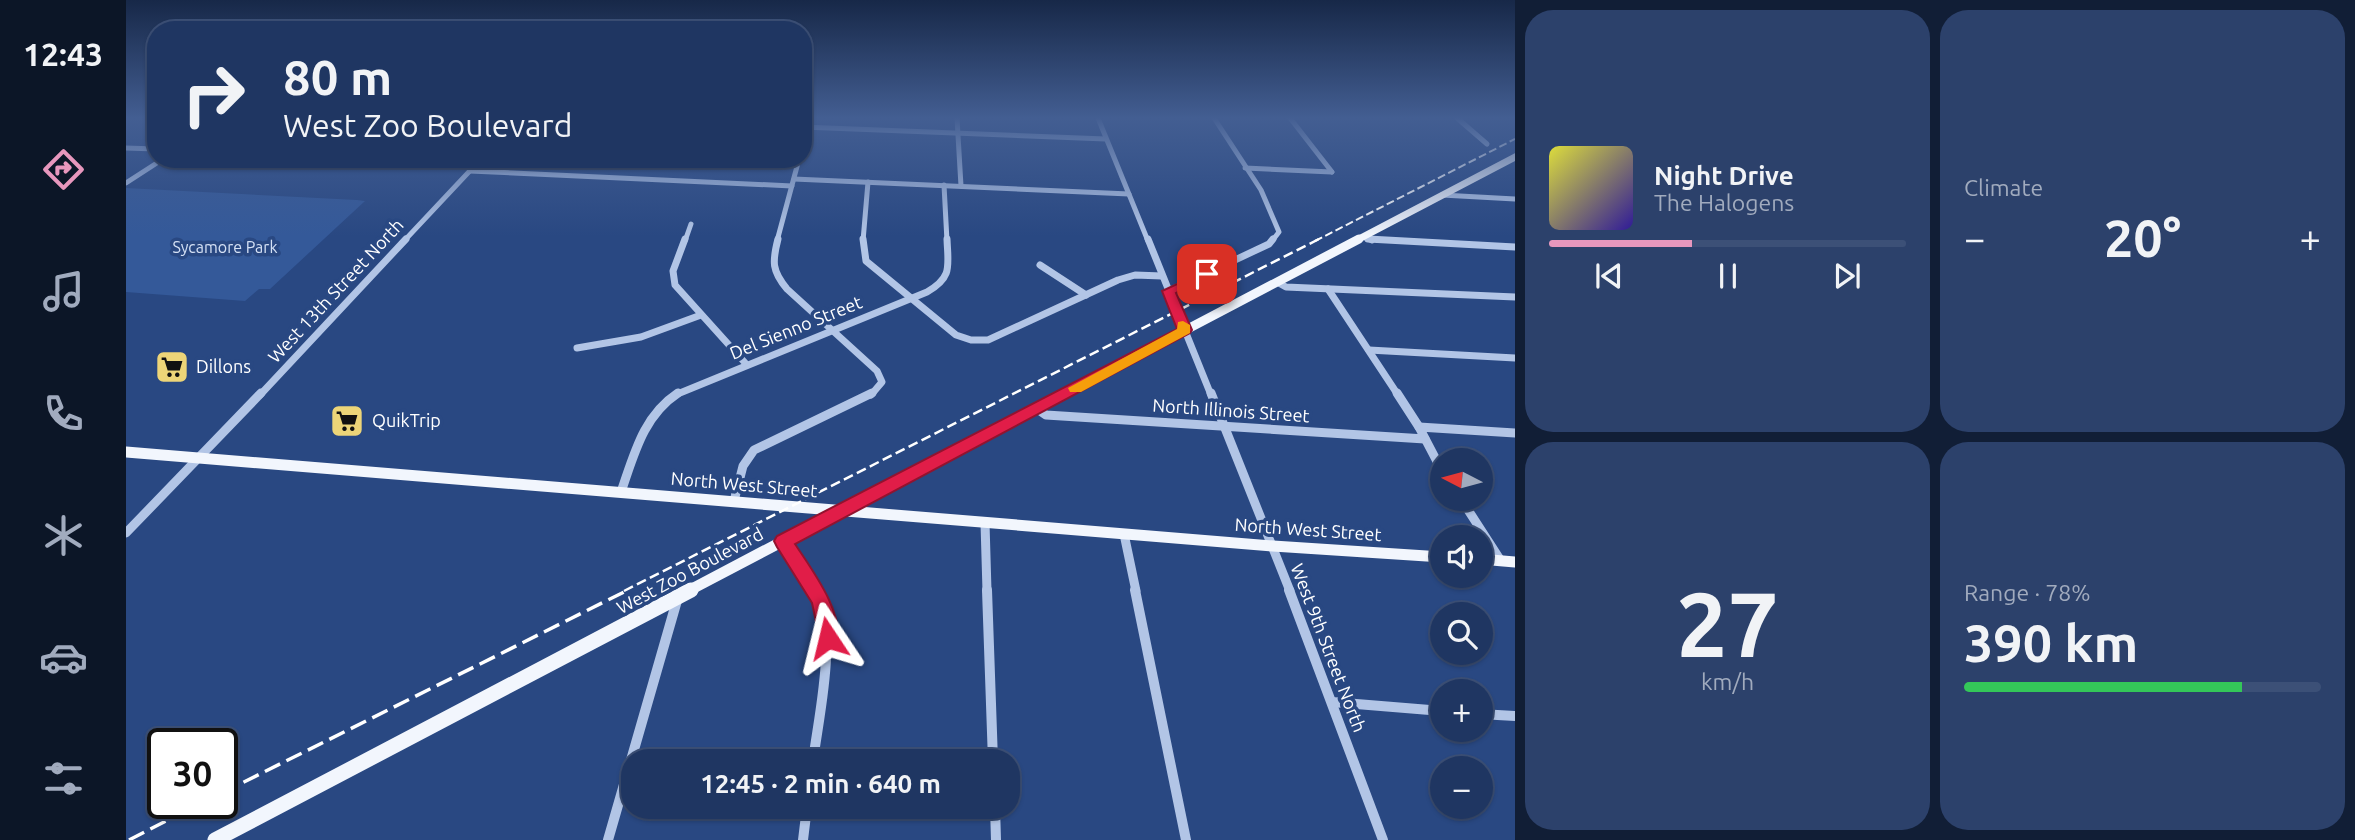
<!DOCTYPE html>
<html lang="en">
<head>
<meta charset="utf-8">
<style>
	body { margin:0; font-family:Ubuntu,sans-serif; background:#2c416b; color:#f1f3f6; height:100vh; display:flex; flex-direction:column; font-size:26px; white-space:nowrap }
	* { box-sizing:border-box; margin:0 }
	p { font-size:23px; color:#a1abbe }
	.icon { flex:none; width:38px; height:38px; fill:none; stroke:currentColor; stroke-width:2; stroke-linecap:round; stroke-linejoin:round }
	.map { position:relative; flex:1; overflow:hidden }
	.side { display:flex; flex-direction:column; gap:10px; padding:10px; background:#111e36; width:840px }
	.side>* { flex:none }
	.top-card { position:absolute; left:21px; top:21px; width:665px; height:147px; border-radius:28px; box-shadow:0 2px 5px #0004,0 0 0 2px #3c5077; background:#1f3662; color:#f1f3f6; overflow:hidden }
	.needle { width:46px; rotate:276deg }
	.tools { position:absolute; left:1304px; top:448px; display:grid; gap:14px }
	.tools a { display:grid; place-items:center; width:63px; height:63px; border-radius:50%; background:#1f3662; box-shadow:0 2px 5px #0004,0 0 0 2px #3c5077; font-size:35px }
	.speed { position:absolute; left:21px; top:728px; display:flex; gap:14px; font-size:35px; font-weight:700; text-align:center }
	.speed>* { display:grid; place-content:center; width:91px; height:91px; border-radius:50%; background:#1f3662; box-shadow:0 2px 5px #0004,0 0 0 2px #3c5077; line-height:1 }
	.speed .limit { border:4px solid #111; border-radius:10px; background:#fff; color:#111 }
	.pin { position:absolute; display:grid; place-items:center; width:60px; height:60px; color:#fff; margin:-30px; border-radius:14px; box-shadow:0 4px 10px #0006 }
	.me { position:absolute; width:77px; margin:-38px; rotate:350deg; stroke-linejoin:round; filter:drop-shadow(0 0 5px #0008) }
	.turn { display:flex; align-items:center; gap:24px; height:147px; padding:0 21px; font-size:32px }
	.turn .icon { width:91px; height:91px; stroke-width:2.5 }
	.turn b { display:block; font-size:49px; line-height:60px }
	.big { font-size:52px; font-weight:600; line-height:1.1 }
	.side .tile { flex:1; display:flex; flex-direction:column; justify-content:center; gap:10px; min-width:0; padding:0 24px; border-radius:28px; background:#2c416b }
	.side .dial { align-items:center; gap:0 }
	.dial b { font-size:91px; line-height:1 }
	.song { display:flex; align-items:center; gap:21px }
	.cover { width:84px; height:84px; border-radius:10px; background:linear-gradient(135deg,hsl(60 70% 55%),hsl(250 70% 35%)) }
	.played { height:7px; border-radius:4px; background:linear-gradient(90deg,#e797bd 40%,#3c5077 40%) }
	.keys { display:flex; justify-content:space-around; direction:ltr }
	.heat { display:flex; justify-content:space-between; align-items:center; font-size:38px; direction:ltr }
	.charge { height:10px; border-radius:5px; background:linear-gradient(90deg,#34c759 78%,#3c5077 0) }
	.side .tiles { flex:1; display:grid; gap:10px; grid-template-columns:repeat(2,1fr) }
	.trip { position:absolute; left:495px; top:749px; width:399px; height:70px; border-radius:28px; background:#1f3662; box-shadow:0 2px 5px #0004,0 0 0 2px #3c5077; font-weight:600; line-height:70px; text-align:center }
	main { display:flex; flex:1; min-height:0 }
	.dock { display:flex; flex-direction:column; width:126px; justify-content:space-around; align-items:center; background:#0c1627; color:#a1abbe }
	.dock .icon { width:49px; height:49px }
	.dock .selected { color:#e797bd }
	.dock b { font-size:32px; color:#f1f3f6 }
	.map>svg:first-child { display:block }
	.green { fill:#345999 }
	.lines { fill:none; stroke-linecap:round; stroke-linejoin:round }
	.minor-far3 { stroke:#b2c5e6; stroke-width:5 }
	.minor-far2 { stroke:#b2c5e6; stroke-width:7 }
	.minor-far1 { stroke:#b2c5e6; stroke-width:9 }
	.minor { stroke:#b2c5e6; stroke-width:10 }
	.major-far3 { stroke:#f2f6fd; stroke-width:7 }
	.major-far2 { stroke:#f2f6fd; stroke-width:9 }
	.major-far1 { stroke:#f2f6fd; stroke-width:11 }
	.major { stroke:#f2f6fd; stroke-width:15 }
	.rail-far2 { stroke:#fff; stroke-width:2; stroke-dasharray:8 3.5; stroke-linecap:butt }
	.rail-far1 { stroke:#fff; stroke-width:2.5; stroke-dasharray:10 4.5; stroke-linecap:butt }
	.rail { stroke:#fff; stroke-width:3.5; stroke-dasharray:17 7; stroke-linecap:butt }
	.route { fill:#e11d48; stroke:#92132f; stroke-width:2 }
	.slow { fill:#f59e0b }
	.labels { text-anchor:middle; stroke-width:7; stroke-linejoin:round; paint-order:stroke }
	.far-park-label { font-size:16px; fill:#d5e1f5; stroke:#294882 }
	.street-label { font-size:18px; fill:#fff; stroke:#294882 }
	.poi-label { font-size:18px; fill:#fff; stroke:#294882; text-anchor:start }
</style>
</head>
<body>
<main>
<nav class="dock">
<b>12:43</b>
<svg class="icon selected" aria-label="directions" viewBox="0 0 24 24"><path d="M12 3l9 9-9 9-9-9zM9 14v-3h6M13 9l2 2-2 2"/></svg>
<svg class="icon" aria-label="music" viewBox="0 0 24 24"><path d="M9 18V5l10-2v13"/><circle cx="6" cy="18" r="3"/><circle cx="16" cy="16" r="3"/></svg>
<svg class="icon" aria-label="phone" viewBox="0 0 24 24"><path d="M5 4h4l2 5-3 2q2 4 5 5l2-3 5 2v4C11 20 4 13 5 4z"/></svg>
<svg class="icon" aria-label="climate" viewBox="0 0 24 24"><path d="M12 3v18M4 7l16 10M4 17L20 7"/></svg>
<svg class="icon" aria-label="car" viewBox="0 0 24 24"><path d="M5 17H2v-5l4-1 3-4h7l3 4 3 1v5h-3M9 17h6M6 11h13"/><circle cx="7" cy="17" r="2"/><circle cx="17" cy="17" r="2"/></svg>
<svg class="icon" aria-label="filters" viewBox="0 0 24 24"><path d="M4 7h16M4 17h16"/><circle cx="9" cy="7" r="2"/><circle cx="15" cy="17" r="2"/></svg>
</nav>
<div class="map">
<svg width="1389" height="840" viewBox="0 0 1389 840">
	<rect width="100%" height="100%" fill="#294882"/>
	<polygon class="green" points="0,188 231,200 239,201 144,289 133,289 119,301 0,292"/>
	<g class="lines">
		<g class="minor-far3">
			<polyline points="831,118 835,186"/>
			<polyline points="972,118 1022,241"/>
			<polyline points="1088,118 1135,190 1153,232 1146,241"/>
			<polyline points="1164,118 1206,172"/>
			<polyline points="1331,118 1361,144"/>
			<polyline points="677,127 980,139"/>
			<polyline points="677,143 684,118"/>
			<polyline points="0,148 30,149"/>
			<polyline points="242,159 350,164"/>
			<polyline points="1119,168 1206,172"/>
			<polyline points="344,171 666,186"/>
			<polyline points="668,179 1003,194"/>
			<polyline points="0,183 37,159"/>
			<polyline points="818,185 821,241"/>
			<polyline points="1316,195 1389,199"/>
			<polyline points="1237,237 1246,241"/>
			<polyline points="278,241 355,159"/>
			<polyline points="559,241 565,224"/>
			<polyline points="651,241 673,159"/>
			<polyline points="737,241 742,182"/>
		</g>
		<g class="minor-far2">
			<polyline points="559,239 547,271 549,285 621,365"/>
			<path d="M652,239C646,262 646,271 661,289L751,371L756,382L745,395"/>
			<polyline points="737,239 740,261 830,335 845,340 862,340 992,280 1009,275 1036,276"/>
			<polyline points="1022,239 1085,395"/>
			<polyline points="1242,239 1389,247"/>
			<polyline points="914,265 960,295"/>
			<polyline points="1151,282 1160,287 1389,297"/>
			<polyline points="1202,289 1272,395"/>
			<polyline points="1043,291 1143,244 1147,239"/>
			<polyline points="451,348 515,337 575,315"/>
			<polyline points="1243,350 1389,358"/>
			<polyline points="134,395 280,239"/>
			<path d="M549,395L801,292C827,277 822,266 821,239"/>
		</g>
		<g class="minor-far1">
			<polyline points="1085,393 1164,591"/>
			<polyline points="1271,393 1293,427 1316,471"/>
			<polyline points="910,408 920,415 1299,439"/>
			<polyline points="1293,427 1389,433"/>
			<path d="M495,492C508,455 517,416 552,393"/>
			<polyline points="1335,499 1375,561"/>
			<polyline points="608,501 617,466 628,450 746,393"/>
			<polyline points="859,523 861,591"/>
			<polyline points="0,533 135,393"/>
			<polyline points="998,534 1010,591"/>
			<polyline points="658,541 689,591"/>
		</g>
		<g class="minor">
			<polyline points="861,590 867,761"/>
			<polyline points="1009,590 1060,840"/>
			<polyline points="1163,590 1257,840"/>
			<polyline points="1206,702 1316,711"/>
			<polyline points="1354,714 1389,716"/>
			<path d="M687,761C693,713 713,631 688,590"/>
			<polyline points="869,807 870,840"/>
			<polyline points="482,840 552,597"/>
			<polyline points="677,840 681,807"/>
		</g>
		<polyline class="major-far3" points="1229,241 1389,157"/>
		<polyline class="major-far2" points="936,395 1233,239"/>
		<g class="major-far1">
			<polyline points="0,452 1147,546 1316,557"/>
			<polyline points="1354,559 1389,562"/>
			<polyline points="562,591 939,393"/>
		</g>
		<polyline class="major" points="89,840 565,590"/>
		<polyline class="rail-far2" points="1189,241 1389,139"/>
		<polyline class="rail-far1" points="498,591 1193,239"/>
		<g class="rail">
			<polyline points="96,793 502,590"/>
			<polyline points="3,840 75,803"/>
		</g>
	</g>
	<linearGradient id="sky" x2="0" y2="1"><stop stop-color="#172848"/><stop offset="0.5" stop-color="#435e92"/><stop offset="1" stop-color="#435e92" stop-opacity="0"/></linearGradient>
	<rect width="1389" height="236" fill="url(#sky)"/>
	<path class="route" d="M1081,270L1085,271V276L1050,293L1066,330L1064,333L669,544C684,567 722,617 709,645L702,647L695,645L686,603L651,547L648,541L651,536L1051,329L1036,291Z"/>
	<polygon class="slow" points="1057,321 1064,325 1064,333 955,392 944,392 942,388 1051,329 1052,322"/>
	<defs>
		<symbol id="supermarket-square" viewBox="-11 -11 22 22"><rect x="-9" y="-9" width="18" height="18" rx="4" fill="#edd578" stroke="#294882"/><path d="M-6-5.5h2.5l.6 2H6L4.5 2H-2.5L-4.4-4H-6ZM-1.5 3.2a1.3 1.3 0 1 0 .1 0ZM3 3.2a1.3 1.3 0 1 0 .1 0Z" fill="#111"/></symbol>
	</defs>
	<g fill-rule="evenodd">
		<use href="#supermarket-square" x="27" y="348" width="38" height="38"/>
		<use href="#supermarket-square" x="202" y="402" width="38" height="38"/>
	</g>
	<g class="labels">
		<g class="far-park-label">
			<text x="99" y="253">Sycamore Park</text>
		</g>
		<g class="street-label">
			<text transform="translate(210 291) rotate(-47)" y="6">West 13th Street North</text>
			<text transform="translate(670 328) rotate(-22)" y="6">Del Sienno Street</text>
			<text transform="translate(1105 411) rotate(4)" y="6">North Illinois Street</text>
			<text transform="translate(618 485) rotate(5)" y="6">North West Street</text>
			<text transform="translate(1182 530) rotate(4)" y="6">North West Street</text>
			<text transform="translate(564 571) rotate(-28)" y="6">West Zoo Boulevard</text>
			<text transform="translate(1202 648) rotate(69)" y="6">West 9th Street North</text>
		</g>
		<g class="poi-label">
			<text x="70" y="373">Dillons</text>
			<text x="246" y="427">QuikTrip</text>
		</g>
	</g>
</svg>
<div class="tools">
<a><svg class="needle" viewBox="-14 -14 28 28"><path d="M0-13l5 13h-10z" fill="#e53935"/><path d="M0 13l5-13h-10z" fill="#a1abbe"/></svg></a>
<a><svg class="icon" aria-label="sound" viewBox="0 0 24 24"><path d="M4 9h4l5-4v14l-5-4H4zM17 9q2 3 0 6"/></svg></a>
<a><svg class="icon" aria-label="search" viewBox="0 0 24 24"><circle cx="10" cy="10" r="6"/><path d="M15 15l6 6"/></svg></a>
<a>+</a>
<a>−</a>
</div>
<div class="speed"><div class="limit">30</div></div>
<div class="pin" style="left:1081px;top:274px;background:#d93025"><svg class="icon" aria-label="arrive" viewBox="0 0 24 24"><path d="M6 21V4h12l-3 4 3 4H6"/></svg></div>
<svg class="me" style="left:702px;top:638px" viewBox="-20 -20 40 40"><path d="M0-17L14 15 0 8-14 15z" fill="#e11d48" stroke="#fff" stroke-width="4"/></svg>
<div class="trip">12:45 · 2 min · 640 m</div>
<div class="top-card">
<div class="turn"><svg class="icon" aria-label="right" viewBox="0 0 24 24"><path d="M7 20v-9h11M14 6l5 5-5 5"/></svg><div><b>80 m</b>West Zoo Boulevard</div></div>
</div>
</div>
<section class="side">
<div class="tiles">
<div class="tile">
<div class="song"><i class="cover"></i><div><b>Night Drive</b><p>The Halogens</p></div></div>
<div class="played"></div>
<div class="keys"><svg class="icon" aria-label="previous" viewBox="0 0 24 24"><path d="M18 5L8 12l10 7zM5 5v14"/></svg><svg class="icon" aria-label="pause" viewBox="0 0 24 24"><path d="M8 5v14M16 5v14"/></svg><svg class="icon" aria-label="next" viewBox="0 0 24 24"><path d="M6 5l10 7-10 7zM19 5v14"/></svg></div>
</div>
<div class="tile"><p>Climate</p>
<div class="heat"><a>−</a><b class="big">20°</b><a>+</a></div>
</div>
<div class="tile dial"><b>27</b><p>km/h</p></div>
<div class="tile"><p>Range · 78%</p><b class="big">390 km</b><div class="charge"></div></div>
</div>
</section>
</main>
</body>
</html>
